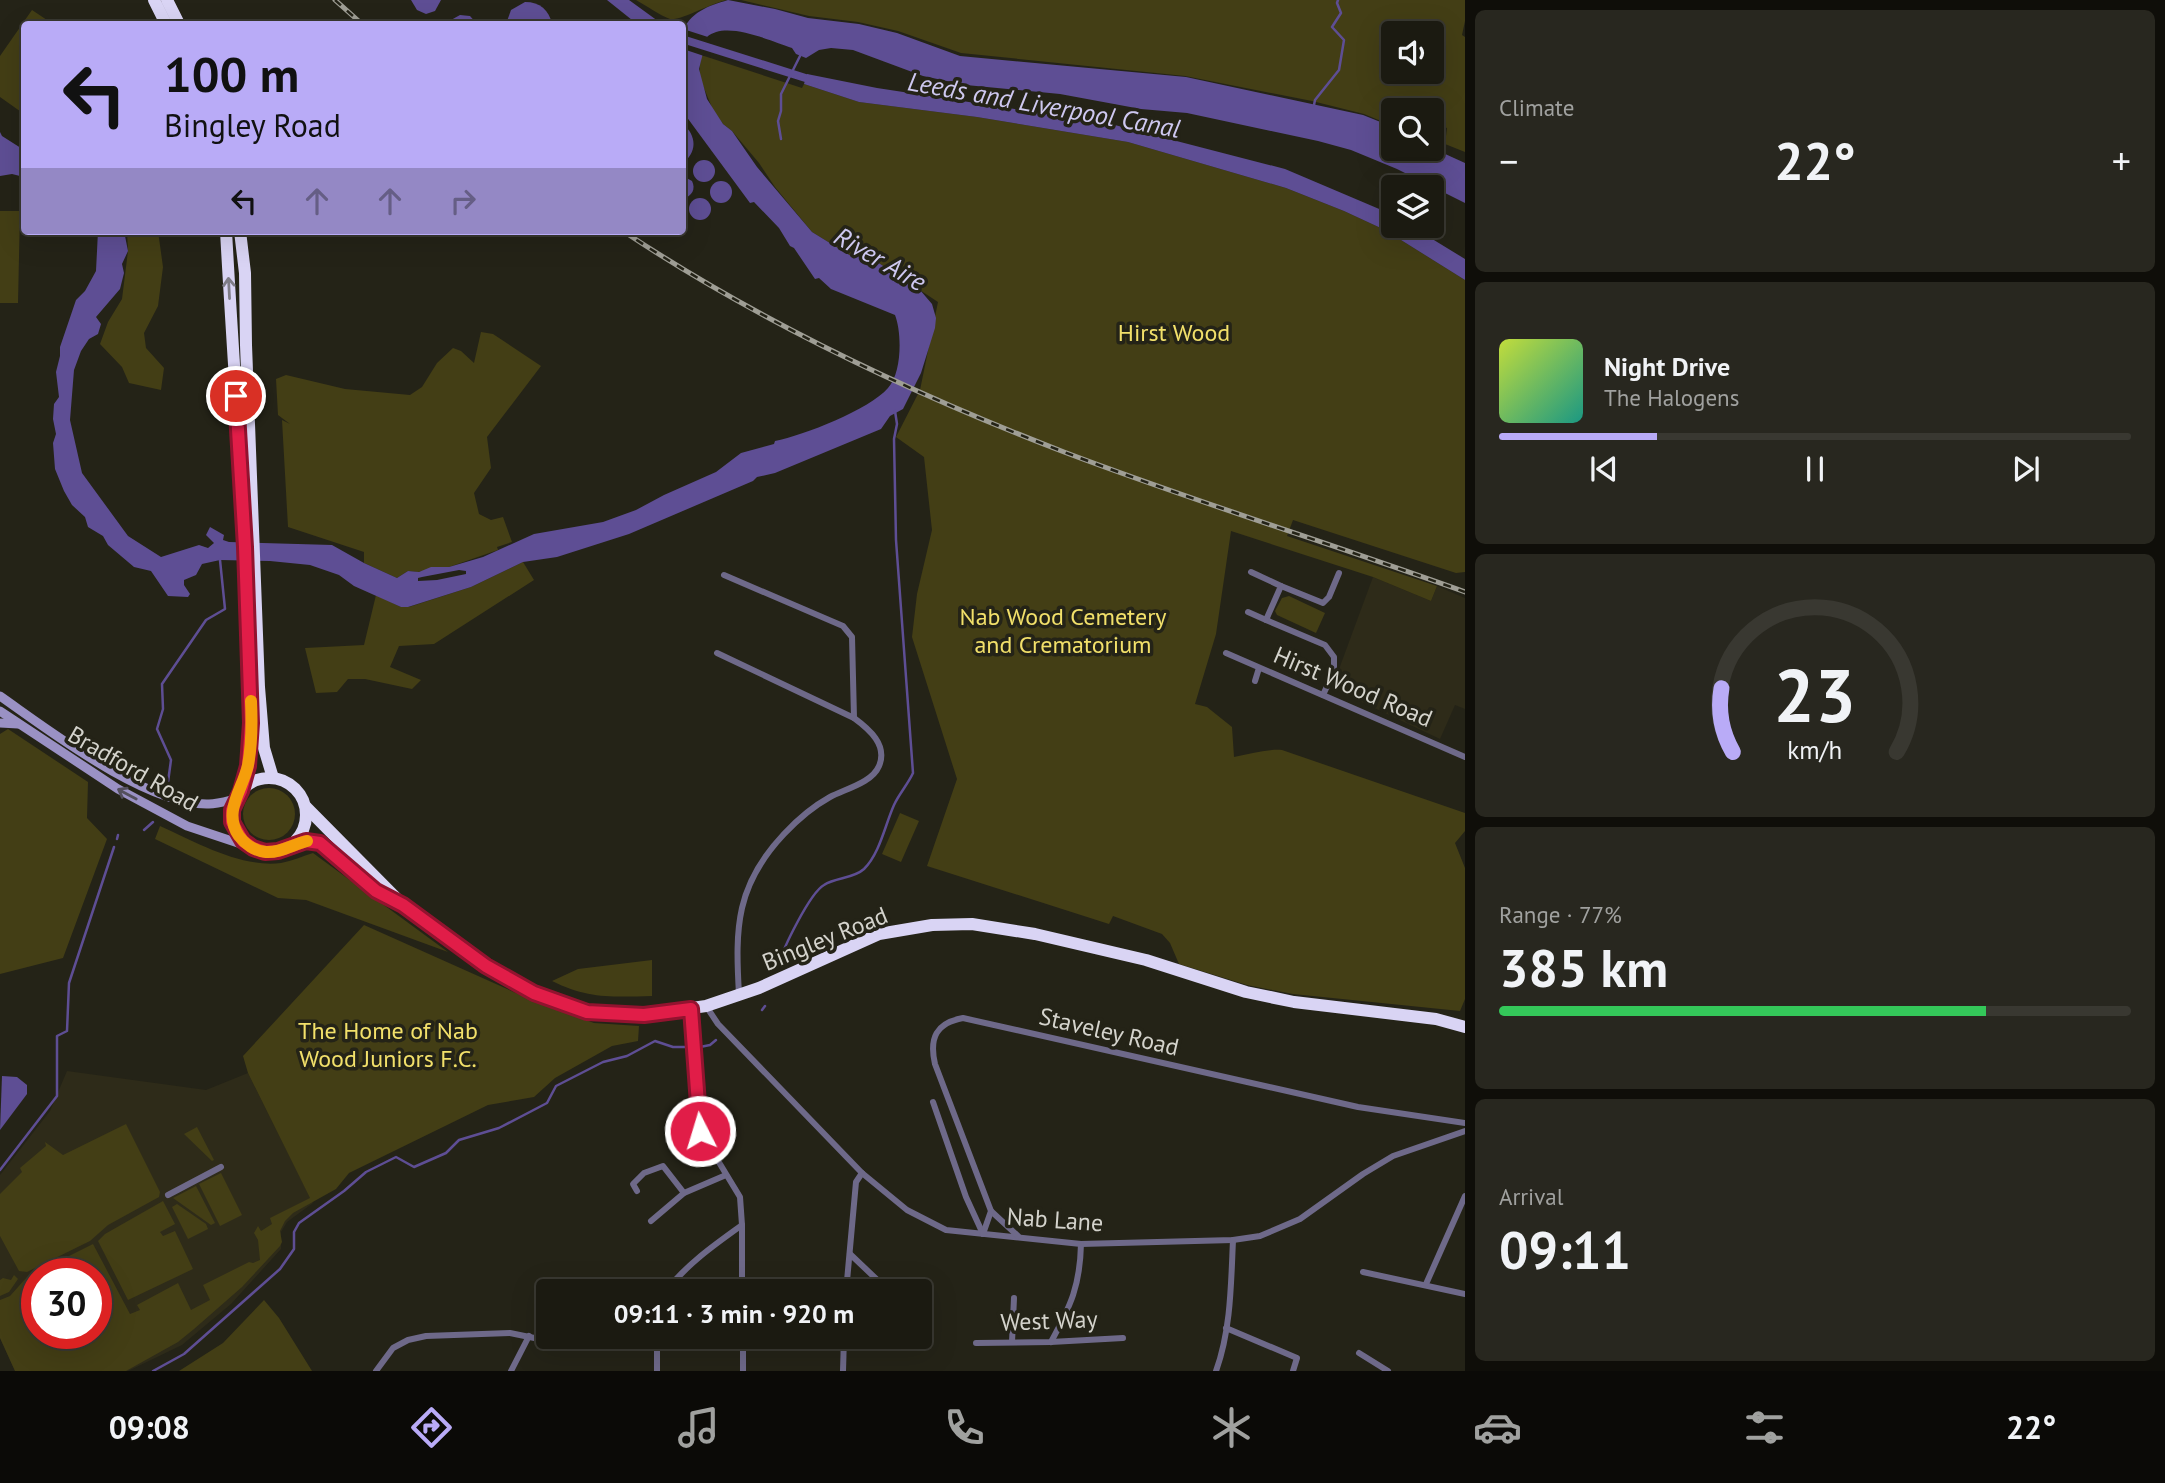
<!DOCTYPE html>
<html lang="en">
<head>
<meta charset="utf-8">
<style>
	body { margin:0; font-family:"PT Sans",sans-serif; background:#28271f; color:#f1f3f6; height:100vh; display:flex; flex-direction:column; font-size:26px; white-space:nowrap }
	* { box-sizing:border-box; margin:0 }
	p { font-size:23px; color:#a0a19f }
	.icon { flex:none; width:38px; height:38px; fill:none; stroke:currentColor; stroke-width:2; stroke-linecap:round; stroke-linejoin:round }
	.map { position:relative; flex:1; overflow:hidden }
	.panel { display:flex; flex-direction:column; gap:10px; padding:10px; background:#0f0e09; width:700px }
	.panel>* { flex:none }
	.top-card { position:absolute; left:21px; top:21px; width:665px; height:214px; border-radius:7px; box-shadow:0 7px 28px #0002,0 0 0 2px #393831; background:#b9abf7; color:#111; overflow:hidden }
	.fabs { position:absolute; left:1381px; top:21px; display:grid; gap:14px }
	.fabs a { display:grid; place-items:center; width:63px; height:63px; border-radius:7px; background:#1b1a11; box-shadow:0 7px 28px #0002,0 0 0 2px #393831; font-size:35px }
	.speed { position:absolute; left:21px; top:1258px; display:flex; gap:14px; font-size:35px; font-weight:700; text-align:center }
	.speed>* { display:grid; place-content:center; width:91px; height:91px; border-radius:50%; background:#1b1a11; box-shadow:0 7px 28px #0002,0 0 0 2px #393831; line-height:1 }
	.speed .limit { border:10px solid #d22; background:#fff; color:#111 }
	.pin { position:absolute; display:grid; place-items:center; width:60px; height:60px; color:#fff; margin:-30px; border:4px solid #fff; border-radius:50%; box-shadow:0 2px 7px #0007 }
	.me { position:absolute; width:77px; margin:-38px; rotate:355deg; stroke-linejoin:round; filter:drop-shadow(0 0 5px #0008) }
	.turn { display:flex; align-items:center; gap:24px; height:147px; padding:0 28px; font-size:32px }
	.turn .icon { width:91px; height:91px; stroke-width:2.5 }
	.turn b { display:block; font-size:49px; line-height:60px }
	.lanes { display:flex; align-items:center; height:66px; padding:0 28px; background:#0003; justify-content:center; gap:35px; direction:ltr }
	.lanes .off { opacity:.35 }
	.big { font-size:52px; font-weight:700; line-height:1.1 }
	.panel .card { flex:1; display:flex; flex-direction:column; justify-content:center; gap:10px; min-width:0; padding:0 24px; border-radius:10px; background:#28271f }
	.panel .dial { align-items:center; gap:0 }
	.dial svg { height:182px; overflow:visible; fill:none; stroke:#393831; stroke-width:7; stroke-linecap:round; text-anchor:middle }
	.dial text { fill:#f1f3f6; stroke:none }
	.song { display:flex; align-items:center; gap:21px }
	.cover { width:84px; height:84px; border-radius:10px; background:linear-gradient(135deg,hsl(70 70% 55%),hsl(170 70% 35%)) }
	.played { height:7px; border-radius:4px; background:linear-gradient(90deg,#b9abf7 25%,#393831 25%) }
	.keys { display:flex; justify-content:space-around; direction:ltr }
	.heat { display:flex; justify-content:space-between; align-items:center; font-size:38px; direction:ltr }
	.charge { height:10px; border-radius:5px; background:linear-gradient(90deg,#34c759 77%,#393831 0) }
	.trip { position:absolute; left:536px; top:1279px; width:396px; height:70px; border-radius:7px; background:#1b1a11; box-shadow:0 7px 28px #0002,0 0 0 2px #393831; font-weight:700; line-height:70px; text-align:center }
	.dock { display:flex; height:112px; justify-content:space-around; align-items:center; background:#0b0a07; color:#a0a19f }
	.dock .icon { width:49px; height:49px }
	.dock .active { color:#b9abf7 }
	.dock b { font-size:32px; color:#f1f3f6 }
	main { display:flex; flex:1; min-height:0 }
	.map>svg:first-child { display:block }
	.built { fill:#2e2b19; fill-rule:evenodd }
	.green { fill:#433e15; fill-rule:evenodd }
	.water { fill:#5e4e94; fill-rule:evenodd }
	.pier { fill:#242317 }
	.lines { fill:none; stroke-linecap:round; stroke-linejoin:round }
	.stream { stroke:#5e4e94; stroke-width:2.5 }
	.canal { stroke:#5e4e94; stroke-width:8 }
	.street { stroke:#6e6989; stroke-width:6 }
	.secondary { stroke:#9a91c4; stroke-width:9 }
	.highway { stroke:#d9d4f4; stroke-width:12 }
	.rail-casing { stroke:#9f9e95; stroke-width:5 }
	.rail { stroke:#242317; stroke-width:2.5; stroke-dasharray:8; stroke-linecap:butt }
	.oneway { stroke:#7e7c86 }
	.oneway2 { stroke:#534f5c }
	.route-casing { stroke:#92132f; stroke-width:18 }
	.route { stroke:#e11d48; stroke-width:12 }
	.slow { stroke:#f59e0b; stroke-width:12 }
	.labels { text-anchor:middle; stroke-width:7; stroke-linejoin:round; paint-order:stroke }
	.park-label { font-size:24px; fill:#f2e06a; stroke:#242317 }
	.street-label { font-size:24px; fill:#d4d3cc; stroke:#242317 }
	.water-label { font-size:26px; font-style:italic; fill:#cec8f0; stroke:#242317 }
</style>
</head>
<body>
<main>
<div class="map">
<svg width="1465" height="1371" viewBox="0 0 1465 1371">
	<rect width="100%" height="100%" fill="#242317"/>
	<g class="built">
		<polygon points="1373,577 1431,601 1437,586 1465,598 1465,709 1455,705 1440,739 1332,688"/>
		<path d="M67,1071L206,1090L248,1073L313,1203L287,1222L281,1232V1249L231,1304L182,1345L128,1371H15L0,1338V1175L50,1111ZM37,1274H96V1334H37Z"/>
	</g>
	<g class="green">
		<path d="M636,0H727C714,2 678,22 670,19C659,15 647,6 636,0Z"/>
		<path d="M741,0H1465V21L1462,35L1465,37V152L1445,144L1447,128L1432,124V110H1393V126L1364,114L1312,101L1185,76L961,53L898,31L858,22L809,16ZM1393,33H1432V72H1393Z"/>
		<polygon points="32,10 53,24 24,24 24,114 0,97 0,56"/>
		<path d="M701,55L802,88L804,84L859,102L977,117L1128,142L1286,188L1344,211L1385,230L1465,280V572L1456,573L1293,520L1287,536L1437,586L1431,601L1373,577L1231,531L1216,634L1195,704L1207,707L1232,727L1234,757C1250,754 1266,749 1282,750L1465,813V831L1455,843L1465,868V999L1460,1011L1293,994L1247,985L1179,964L1170,943L1162,934L1113,916L1109,924L927,866L957,779L912,637L917,594L932,530L924,457L896,437L920,390L938,302L868,256H851L812,232L775,187L759,163L732,131L723,124L713,110L699,76Z"/>
		<polygon points="0,211 20,211 18,303 0,303"/>
		<polygon points="127,231 158,231 163,267 158,306 144,333 146,348 164,368 161,390 129,383 122,367 100,344 108,322 122,299 128,251"/>
		<polygon points="481,332 493,334 541,366 487,437 491,468 474,493 479,514 491,520 503,517 512,542 497,547 498,550 449,567 418,572 408,571 397,578 364,563 364,552 288,527 282,420 290,424 278,415 276,379 286,375 345,389 410,395 422,387 437,363 453,348 461,351 474,363"/>
		<polygon points="523,562 534,580 434,644 399,646 390,667 421,680 412,689 365,679 348,679 337,692 316,693 305,648 364,645 376,595 401,607 409,607 471,587"/>
		<polygon points="1289,596 1325,613 1316,633 1277,615 1275,611 1282,598"/>
		<polygon points="8,729 88,782 87,818 107,839 63,958 0,974 0,734"/>
		<circle cx="269" cy="814" r="26"/>
		<polygon points="900,813 919,821 901,862 882,854"/>
		<path d="M160,826C196,842 240,868 281,863C292,861 303,856 313,853L448,952L306,900L278,898L155,839Z"/>
		<path d="M364,925L534,1001L594,1023L639,1026L638,1041L612,1046L555,1078L534,1097L488,1105L349,1173L336,1189L293,1213L285,1221L280,1231L282,1242L280,1246L242,1287L194,1329L178,1342L126,1371H15L0,1338V1300L10,1296L27,1277L93,1244L130,1314L140,1310L137,1305L178,1283L191,1310L210,1300L203,1285L249,1262L253,1263L260,1260L258,1240L254,1233L258,1226L261,1231L272,1224L270,1218L310,1198L248,1073L243,1056ZM37,1274H96V1334H37Z"/>
		<path d="M652,960V996C613,997 588,999 552,981L578,969Z"/>
		<polygon points="126,1124 160,1192 159,1197 108,1225 90,1241 27,1272 19,1271 0,1236 0,1194 22,1172 20,1168 46,1146 45,1142 63,1155"/>
		<polygon points="197,1127 214,1160 212,1161 184,1134"/>
		<polygon points="221,1173 242,1215 220,1226 199,1184"/>
		<polygon points="196,1186 215,1223 211,1225 173,1198"/>
		<polygon points="163,1201 175,1224 160,1232 163,1236 175,1231 193,1269 128,1300 98,1241 105,1234"/>
		<polygon points="177,1204 206,1224 208,1229 188,1239 172,1207"/>
		<polygon points="14,1275 18,1279 9,1292 0,1296 0,1280 3,1278 11,1280"/>
		<polygon points="264,1300 279,1318 312,1371 179,1371 223,1343"/>
	</g>
	<g class="water">
		<polygon points="411,0 441,0 435,11 426,14 417,10"/>
		<polygon points="607,0 629,0 662,24 637,24"/>
		<path d="M728,0L775,9L808,18L859,24L897,33L960,56L1186,77L1363,115L1393,127V149L1432,148L1465,163V203L1397,169L1351,150L1318,141L1187,113L1141,109L1060,94L966,85L923,76L853,50L831,48L819,50L806,58L796,54L792,48C770,41 726,20 707,37L699,69L707,99L723,124L732,131L757,167L812,232L851,256H868L920,290L932,304L936,318L935,328L921,373L903,409L890,416L881,429L775,473L757,477L753,481L629,534L557,557L523,562L471,587L408,607H401L354,586L339,575L310,565L270,561L220,560L202,564L196,575L184,580V585L190,594L188,597L168,596L151,571L134,567L108,545L103,536L88,527L85,517L72,505L64,491L55,469L53,443L56,434L53,419L54,404L59,397L56,372L60,356V347L76,300L85,291L96,271L98,231H124L128,251L122,264L124,273L120,289L96,317L101,324L98,334L89,339L81,351L74,370L70,420L82,473L128,536L161,557L199,545L208,548L214,543L206,535L210,527L224,535L223,540L229,542L332,545L364,563L397,578L408,571L419,572L431,567H449L483,557L534,534L603,522L636,510L664,495L716,472L741,453L774,444L775,441C804,435 869,410 888,388C902,373 902,333 895,315L831,289L819,278L815,279L794,248L790,246L779,228L754,202L750,203L683,112L682,33C690,12 708,6 728,0ZM459,570L466,571V574L437,580L418,581V578L422,577Z"/>
		<path d="M525,2C540,2 549,10 552,24H506L511,10Z"/>
		<polygon points="460,15 470,16 477,24 448,24 451,20"/>
		<polygon points="807,74 877,88 1107,123 1285,169 1391,214 1393,226 1411,226 1465,259 1465,280 1385,230 1344,211 1286,188 1128,142 977,117 859,102 804,84"/>
		<path d="M683,124C697,136 697,152 683,163Z"/>
		<polygon points="0,132 2,136 24,150 24,177 12,174 0,176"/>
		<circle cx="704" cy="171" r="11"/>
		<path d="M683,176L692,181C696,189 692,196 683,199Z"/>
		<circle cx="721" cy="192" r="11"/>
		<circle cx="700" cy="209" r="11"/>
		<polygon points="2,1076 17,1077 27,1085 27,1094 0,1130"/>
	</g>
	<polygon class="pier" points="683,29 711,38 704,56 683,49"/>
	<g class="lines">
		<g class="stream">
			<polyline points="1314,105 1315,100 1339,70 1344,40 1332,27 1341,13 1337,3 1338,0"/>
			<polyline points="781,139 778,121 781,111 781,94 801,54"/>
			<polyline points="168,782 171,760 157,729 163,709 162,684 206,620 225,609 220,560"/>
			<polyline points="144,830 153,822"/>
			<polyline points="117,839 118,835"/>
			<path d="M779,964C783,948 810,893 824,885C836,877 853,879 864,869C880,853 885,825 894,805C899,794 908,784 913,773L896,540L894,439L897,424L895,411"/>
			<polyline points="762,1010 765,1006"/>
			<polyline points="700,1047 710,1045 716,1040"/>
			<polyline points="0,1170 57,1096 57,1036 67,1031 69,983 114,847"/>
			<polyline points="153,1371 184,1354 280,1269 294,1249 294,1232 299,1223 344,1191 366,1172 396,1157 414,1167 446,1153 459,1140 499,1128 547,1103 556,1086 603,1062 627,1056 655,1041 673,1047 687,1047"/>
		</g>
		<polyline class="canal" points="682,39 815,81"/>
		<g class="street">
			<polyline points="1251,572 1281,586 1266,620 1325,645 1334,657 1334,671 1323,695"/>
			<path d="M724,575L843,626L852,637L854,718C869,729 888,745 879,766C872,783 845,789 830,797C812,807 798,819 784,834C736,885 735,927 739,994"/>
			<polyline points="1281,586 1323,603 1329,597 1339,573"/>
			<polyline points="1248,612 1266,620"/>
			<polyline points="717,653 854,718"/>
			<polyline points="1226,653 1465,757"/>
			<polyline points="1255,681 1259,668"/>
			<polyline points="706,1006 718,1024 862,1173 907,1210 946,1230 1081,1244 1233,1240 1260,1236 1300,1219 1363,1174 1393,1156 1465,1131"/>
			<polyline points="933,1102 966,1197 983,1234"/>
			<polyline points="637,1191 633,1184 644,1173 663,1166 684,1193"/>
			<polyline points="168,1195 221,1167"/>
			<polyline points="991,1211 1018,1236"/>
			<polyline points="651,1221 684,1193 726,1175"/>
			<polyline points="742,1225 742,1292"/>
			<path d="M983,1234L991,1211L935,1064C929,1038 936,1023 963,1018L1358,1107L1465,1123"/>
			<polyline points="850,1254 890,1292"/>
			<polyline points="1363,1272 1465,1294"/>
			<polyline points="1426,1284 1465,1196"/>
			<path d="M665,1292C687,1264 714,1245 742,1225L740,1197L700,1131L691,1009"/>
			<polyline points="846,1292 856,1182 862,1173"/>
			<polyline points="1226,1328 1297,1358 1293,1371"/>
			<polyline points="743,1337 743,1371"/>
			<polyline points="907,1337 908,1347"/>
			<polyline points="1012,1342 1014,1298"/>
			<path d="M1051,1342C1071,1305 1080,1286 1081,1244"/>
			<polyline points="976,1343 1051,1342 1123,1338"/>
			<polyline points="1359,1353 1388,1371"/>
			<polyline points="376,1371 393,1348 408,1340 426,1336 510,1333 583,1348 597,1344 609,1337"/>
			<polyline points="511,1371 529,1336"/>
			<polyline points="657,1371 657,1337"/>
			<polyline points="843,1371 844,1337"/>
			<path d="M1216,1371C1231,1330 1231,1283 1233,1240"/>
		</g>
		<g class="secondary">
			<path d="M0,696C50,731 147,806 209,804C217,804 227,801 235,799"/>
			<polyline points="0,711 118,789 187,826 253,848"/>
			<polyline points="0,723 18,724"/>
		</g>
		<g class="highway">
			<polyline points="154,0 166,24"/>
			<polyline points="167,0 179,24"/>
			<path d="M226,231C233,359 243,487 247,615C249,674 258,734 241,791"/>
			<polyline points="240,231 245,273 246,345 259,687 264,748 273,778"/>
			<circle cx="269" cy="815" r="37"/>
			<polyline points="306,807 403,905 438,931 486,966 534,993 588,1012 644,1015 706,1006 759,988 879,934 932,925 972,924 1035,934 1146,960 1246,992 1294,1002 1436,1019 1465,1027"/>
			<polyline points="293,845 306,841 320,843 376,891 391,899"/>
		</g>
		<defs>
			<g id="rail">
				<polyline points="335,0 362,24"/>
				<path d="M623,231C760,322 911,393 1064,452C1196,502 1332,544 1465,592"/>
			</g>
		</defs>
		<use href="#rail" class="rail-casing"/>
		<use href="#rail" class="rail"/>
	</g>
	<defs><path id="oneway-shaft" d="M-6 0H5M1.5-3L5.5 0L1.5 3" fill="none" stroke-width="1.6" stroke-linecap="round" stroke-linejoin="round" transform="scale(1.75)"/></defs>
	<use class="oneway" href="#oneway-shaft" transform="translate(229 288) rotate(-93)"/>
	<use class="oneway2" href="#oneway-shaft" transform="translate(127 794) rotate(-152)"/>
	<g class="lines">
		<defs>
			<polyline id="route" points="236,396 245,547 251,723 248,766 241,791 232,810 232,822 243,841 253,848 265,852 278,851 306,841 320,843 376,891 403,905 486,966 534,993 587,1012 644,1015 691,1009 700,1131"/>
		</defs>
		<use href="#route" class="route-casing"/>
		<use href="#route" class="route"/>
		<path class="slow" d="M251,701C252,722 252,744 248,765C243,789 222,812 239,836C245,844 255,851 266,852C280,853 294,844 307,841"/>
	</g>
	<g class="labels">
		<g class="park-label">
			<text x="1174" y="341">Hirst Wood</text>
			<text x="1063" y="625">Nab Wood Cemetery<tspan x="1063" dy="28">and Crematorium</tspan></text>
			<text x="388" y="1039">The Home of Nab<tspan x="388" dy="28">Wood Juniors F.C.</tspan></text>
		</g>
		<g class="street-label">
			<text transform="translate(1353 687) rotate(23)" y="8">Hirst Wood Road</text>
			<text transform="translate(133 769) rotate(30)" y="8">Bradford Road</text>
			<text transform="translate(825 939) rotate(-22)" y="8">Bingley Road</text>
			<text transform="translate(1109 1032) rotate(13)" y="8">Staveley Road</text>
			<text transform="translate(1055 1220) rotate(4)" y="8">Nab Lane</text>
			<text transform="translate(1049 1321) rotate(-2)" y="8">West Way</text>
		</g>
		<g class="water-label">
			<text transform="translate(1044 105) rotate(10)" y="9">Leeds and Liverpool Canal</text>
			<text transform="translate(880 259) rotate(30)" y="9">River Aire</text>
		</g>
	</g>
</svg>
<div class="fabs">
<a><svg class="icon" aria-label="sound" viewBox="0 0 24 24"><path d="M4 9h4l5-4v14l-5-4H4zM17 9q2 3 0 6"/></svg></a>
<a><svg class="icon" aria-label="search" viewBox="0 0 24 24"><circle cx="10" cy="10" r="6"/><path d="M15 15l6 6"/></svg></a>
<a><svg class="icon" aria-label="layers" viewBox="0 0 24 24"><path d="M12 4l9 5-9 5-9-5zM3 14l9 5 9-5"/></svg></a>
</div>
<div class="speed"><div class="limit">30</div></div>
<div class="pin" style="left:236px;top:396px;background:#d93025"><svg class="icon" aria-label="arrive" viewBox="0 0 24 24"><path d="M6 21V4h12l-3 4 3 4H6"/></svg></div>
<svg class="me" style="left:700px;top:1131px" viewBox="-20 -20 40 40"><circle r="17" fill="#e11d48" stroke="#fff" stroke-width="3"/><path d="M0-11L8 9 0 5-8 9z" fill="#fff"/></svg>
<div class="trip">09:11 · 3 min · 920 m</div>
<div class="top-card">
<div class="turn"><svg class="icon" aria-label="left" viewBox="0 0 24 24"><path d="M17 20v-9H6M10 6l-5 5 5 5"/></svg><div><b>100 m</b>Bingley Road</div></div>
<div class="lanes"><svg class="icon" aria-label="left" viewBox="0 0 24 24"><path d="M17 20v-9H6M10 6l-5 5 5 5"/></svg><svg class="icon off" aria-label="ahead" viewBox="0 0 24 24"><path d="M12 20V5M6 11l6-6 6 6"/></svg><svg class="icon off" aria-label="ahead" viewBox="0 0 24 24"><path d="M12 20V5M6 11l6-6 6 6"/></svg><svg class="icon off" aria-label="right" viewBox="0 0 24 24"><path d="M7 20v-9h11M14 6l5 5-5 5"/></svg></div>
</div>
</div>
<section class="panel">
<div class="card"><p>Climate</p>
<div class="heat"><a>−</a><b class="big">22°</b><a>+</a></div>
</div>
<div class="card">
<div class="song"><i class="cover"></i><div><b>Night Drive</b><p>The Halogens</p></div></div>
<div class="played"></div>
<div class="keys"><svg class="icon" aria-label="previous" viewBox="0 0 24 24"><path d="M18 5L8 12l10 7zM5 5v14"/></svg><svg class="icon" aria-label="pause" viewBox="0 0 24 24"><path d="M8 5v14M16 5v14"/></svg><svg class="icon" aria-label="next" viewBox="0 0 24 24"><path d="M6 5l10 7-10 7zM19 5v14"/></svg></div>
</div>
<div class="card dial"><svg viewBox="0 0 100 80">
<path d="M14 69A42 42 0 1 1 86 69"/>
<path d="M14 69A42 42 0 0 1 9 41" stroke="#b9abf7"/>
<text x="50" y="56" font-size="32" font-weight="700">23</text>
<text x="50" y="72" font-size="11">km/h</text>
</svg></div>
<div class="card"><p>Range · 77%</p><b class="big">385 km</b><div class="charge"></div></div>
<div class="card"><p>Arrival</p><b class="big">09:11</b></div>
</section>
</main>
<nav class="dock">
<b>09:08</b>
<svg class="icon active" aria-label="directions" viewBox="0 0 24 24"><path d="M12 3l9 9-9 9-9-9zM9 14v-3h6M13 9l2 2-2 2"/></svg>
<svg class="icon" aria-label="music" viewBox="0 0 24 24"><path d="M9 18V5l10-2v13"/><circle cx="6" cy="18" r="3"/><circle cx="16" cy="16" r="3"/></svg>
<svg class="icon" aria-label="phone" viewBox="0 0 24 24"><path d="M5 4h4l2 5-3 2q2 4 5 5l2-3 5 2v4C11 20 4 13 5 4z"/></svg>
<svg class="icon" aria-label="climate" viewBox="0 0 24 24"><path d="M12 3v18M4 7l16 10M4 17L20 7"/></svg>
<svg class="icon" aria-label="car" viewBox="0 0 24 24"><path d="M5 17H2v-5l4-1 3-4h7l3 4 3 1v5h-3M9 17h6M6 11h13"/><circle cx="7" cy="17" r="2"/><circle cx="17" cy="17" r="2"/></svg>
<svg class="icon" aria-label="filters" viewBox="0 0 24 24"><path d="M4 7h16M4 17h16"/><circle cx="9" cy="7" r="2"/><circle cx="15" cy="17" r="2"/></svg>
<b>22°</b>
</nav>
</body>
</html>
